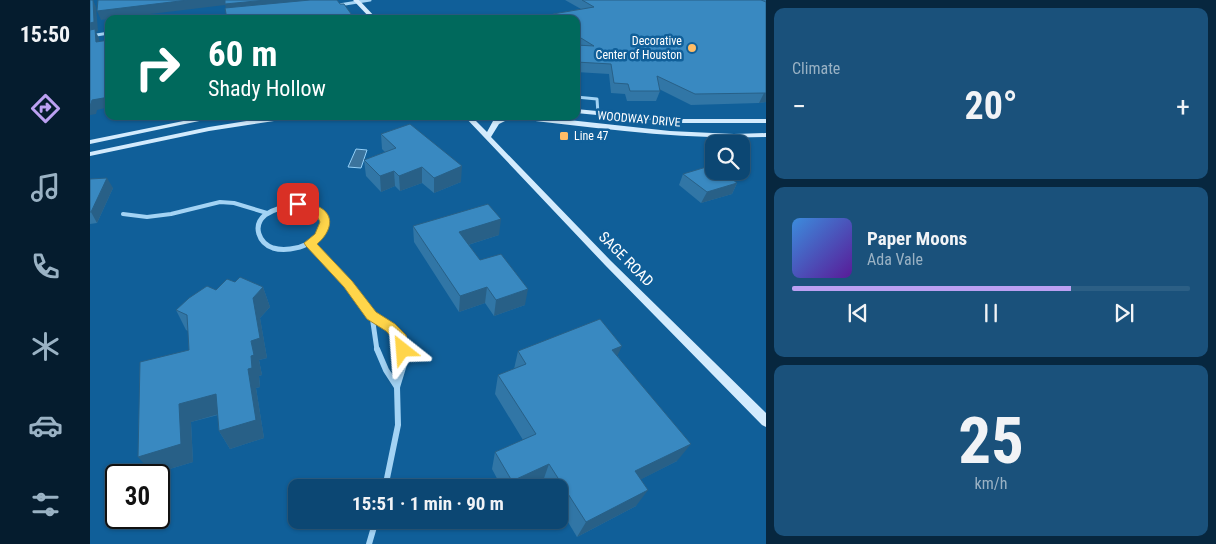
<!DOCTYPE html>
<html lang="en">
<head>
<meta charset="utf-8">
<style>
	body { margin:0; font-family:"Roboto Condensed",sans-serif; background:#1a517b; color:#f1f3f6; height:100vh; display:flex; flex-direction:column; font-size:19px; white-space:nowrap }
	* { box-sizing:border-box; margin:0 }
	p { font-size:16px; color:#9ab2c4 }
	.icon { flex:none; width:28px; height:28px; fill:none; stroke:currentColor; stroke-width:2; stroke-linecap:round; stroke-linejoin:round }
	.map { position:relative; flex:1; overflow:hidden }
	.side { display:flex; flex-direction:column; gap:8px; padding:8px; background:#07273f; width:450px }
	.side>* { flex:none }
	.hud { position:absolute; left:15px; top:15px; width:475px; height:105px; border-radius:10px; box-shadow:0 1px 4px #0004,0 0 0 1px #2c5f85; background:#00695c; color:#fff; overflow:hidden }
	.fabs { position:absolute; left:615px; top:135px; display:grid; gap:10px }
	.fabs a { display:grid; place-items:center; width:45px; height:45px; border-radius:10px; background:#0c4773; box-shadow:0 1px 4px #0004,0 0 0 1px #2c5f85; font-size:25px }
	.speed { position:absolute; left:15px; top:464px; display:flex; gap:10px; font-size:25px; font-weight:700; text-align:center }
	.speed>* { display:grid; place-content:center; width:65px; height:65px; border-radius:50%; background:#0c4773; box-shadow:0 1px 4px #0004,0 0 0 1px #2c5f85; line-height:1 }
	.speed .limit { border:2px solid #111; border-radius:8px; background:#fff; color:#111 }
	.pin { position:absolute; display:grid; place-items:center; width:42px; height:42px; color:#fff; margin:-21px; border-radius:10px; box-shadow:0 2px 8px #0006 }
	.me { position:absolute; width:55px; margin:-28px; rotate:332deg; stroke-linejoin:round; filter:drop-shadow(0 0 4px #0008) }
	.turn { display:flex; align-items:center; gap:18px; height:105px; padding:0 20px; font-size:22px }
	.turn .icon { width:65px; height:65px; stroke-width:2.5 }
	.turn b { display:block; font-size:35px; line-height:42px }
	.big { font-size:38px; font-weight:700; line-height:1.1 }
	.side .widget { flex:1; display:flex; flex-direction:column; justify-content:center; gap:8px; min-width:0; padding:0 18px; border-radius:10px; background:#1a517b }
	.side .dial { align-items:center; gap:0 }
	.dial b { font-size:65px; line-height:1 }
	.song { display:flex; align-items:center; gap:15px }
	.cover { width:60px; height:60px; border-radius:8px; background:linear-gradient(135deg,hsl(210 70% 55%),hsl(270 70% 35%)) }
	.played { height:5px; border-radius:2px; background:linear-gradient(90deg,#bca0f2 70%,#2c5f85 70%) }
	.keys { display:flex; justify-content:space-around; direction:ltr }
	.heat { display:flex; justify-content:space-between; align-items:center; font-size:28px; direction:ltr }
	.trip { position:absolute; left:198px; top:479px; width:280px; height:50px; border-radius:10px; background:#0c4773; box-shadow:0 1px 4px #0004,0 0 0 1px #2c5f85; font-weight:700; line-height:50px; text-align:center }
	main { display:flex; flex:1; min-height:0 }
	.tabs { display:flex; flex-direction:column; width:90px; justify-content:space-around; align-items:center; background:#051c2e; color:#9ab2c4 }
	.tabs .icon { width:35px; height:35px }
	.tabs .on { color:#bca0f2 }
	.tabs b { font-size:22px; color:#f1f3f6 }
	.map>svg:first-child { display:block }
	.water { fill:#3c749d; stroke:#94d0f8 }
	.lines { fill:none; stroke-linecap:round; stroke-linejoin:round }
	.lane-far1 { stroke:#a3d3f4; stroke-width:3 }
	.lane { stroke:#a3d3f4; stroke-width:4 }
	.street-far2 { stroke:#a3d3f4; stroke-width:3 }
	.street-far1 { stroke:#a3d3f4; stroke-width:5 }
	.street { stroke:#a3d3f4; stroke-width:6 }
	.secondary { fill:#d3ebfd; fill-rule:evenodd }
	.wall { fill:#3176a6 }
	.shaded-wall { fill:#286087 }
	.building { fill:#3989c1; stroke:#286087 }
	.route { fill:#ffd54a; stroke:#a68a30 }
	.poi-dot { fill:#ffbd66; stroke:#105f99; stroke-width:2 }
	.labels { text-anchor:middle; stroke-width:5; stroke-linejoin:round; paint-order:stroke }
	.far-poi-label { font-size:12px; fill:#fff; stroke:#105f99; text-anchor:end }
	.far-street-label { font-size:12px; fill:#fff; stroke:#105f99 }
	.street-label { font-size:15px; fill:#fff; stroke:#105f99 }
</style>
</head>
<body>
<main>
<nav class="tabs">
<b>15:50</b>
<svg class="icon on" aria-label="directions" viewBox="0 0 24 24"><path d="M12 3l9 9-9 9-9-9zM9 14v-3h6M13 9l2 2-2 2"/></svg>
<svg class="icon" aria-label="music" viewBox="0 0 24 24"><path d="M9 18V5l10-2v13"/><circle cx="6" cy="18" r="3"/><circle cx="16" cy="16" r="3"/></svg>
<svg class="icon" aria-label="phone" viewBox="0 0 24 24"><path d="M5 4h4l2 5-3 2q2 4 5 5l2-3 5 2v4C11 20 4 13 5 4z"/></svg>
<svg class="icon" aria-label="climate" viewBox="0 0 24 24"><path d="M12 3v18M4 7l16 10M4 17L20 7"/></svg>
<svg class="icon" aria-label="car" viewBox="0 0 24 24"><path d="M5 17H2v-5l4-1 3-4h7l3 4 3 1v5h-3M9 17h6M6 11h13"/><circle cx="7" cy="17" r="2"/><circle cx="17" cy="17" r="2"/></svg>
<svg class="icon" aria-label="filters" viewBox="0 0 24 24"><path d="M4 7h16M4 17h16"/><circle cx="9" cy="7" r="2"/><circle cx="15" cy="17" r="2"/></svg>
</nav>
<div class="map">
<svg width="676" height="544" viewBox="0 0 676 544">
	<rect width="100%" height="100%" fill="#105f99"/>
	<polygon class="water" points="266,149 277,150 271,168 258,167"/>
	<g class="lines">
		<polyline class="lane-far1" points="486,97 507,99 508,114"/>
		<polyline class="lane" points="33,214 57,217 81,214 130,202 144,203 177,213"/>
		<g class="street-far2">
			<polyline points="249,5 280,0"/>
			<polyline points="111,19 143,15"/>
			<polyline points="0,36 19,33"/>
		</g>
		<g class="street-far1">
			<path d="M208,204L222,208L233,216C240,241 203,254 183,248C169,243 162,226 175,215C185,208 197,206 208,204Z"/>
			<polyline points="220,243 258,284 282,316 300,327 311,339 313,350"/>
			<polyline points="282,316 287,350"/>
		</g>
		<g class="street">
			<polyline points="287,349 296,370 307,387"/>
			<polyline points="295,488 308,425 307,387 315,361 313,349"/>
			<polyline points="279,544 286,520"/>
		</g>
		<g class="secondary">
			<polygon points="263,0 269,0 287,19 281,19"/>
			<polygon points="486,109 591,119 676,119 676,123 591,123 486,113"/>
			<polygon points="118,116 133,116 0,144 0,140"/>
			<polygon points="188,116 207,116 204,118 119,131 0,156 0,152 119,127"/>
			<path d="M374,116H381L397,132L403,121L414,116H442L580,131L644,134L676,133V137C590,140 506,128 421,118L409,124L401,137L521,261L676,413V427L672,425L515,265Z"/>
		</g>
	</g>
	<g class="wall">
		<polygon points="475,0 676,0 676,102 669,103 601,105 569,89 570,91 566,101 537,101 535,94 521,93 519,74 486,72 486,19 462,19 463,14 491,9"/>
		<polygon points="291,134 371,182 344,193 332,183 310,191 305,186 291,192 276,176 274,160 295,152 292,149"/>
		<polygon points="593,174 647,183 642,194 611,203 589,185"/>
		<polygon points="0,179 23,188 7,223 0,224"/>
		<polygon points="323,226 409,235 378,245 390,260 435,305 404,316 395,303 369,312 324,242"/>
		<polygon points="145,282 173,287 180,307 170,318 177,358 169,360 172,375 169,376 170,387 166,388 174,438 140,449 129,431 128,415 101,422 103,462 63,474 99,350 98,331 96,330 86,310"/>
		<polygon points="428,351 528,356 587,461 551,479 546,506 487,537 469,507 469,488 457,488 453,481 439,488 412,488 402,469 405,452 433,440 405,394 408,375 424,369"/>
	</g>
	<g class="shaded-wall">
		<polygon points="3,0 6,7 8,31 6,32 9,38 10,51 0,33 0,23"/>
		<polygon points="98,0 242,0 138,13 135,5 11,20 7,11"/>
		<polygon points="674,93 676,93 676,102 669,103"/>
		<polygon points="19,97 19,107 7,110 6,114 0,115 0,104 2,100"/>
		<polygon points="372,166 371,182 344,193 344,178"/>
		<polygon points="332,167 332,183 310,191 309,176"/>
		<polygon points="304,171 305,186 291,192 290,176"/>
		<polygon points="17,178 23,188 7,223 1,212"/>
		<polygon points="647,183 642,194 611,203 617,192"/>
		<polygon points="411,219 409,235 368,248 369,232"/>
		<polygon points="173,287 180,307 170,318 177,358 169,360 172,375 169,376 170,387 166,388 174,438 140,449 129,431 158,369 161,356 163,298"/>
		<polygon points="397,287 395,303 369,312 370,296"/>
		<polygon points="438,289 435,305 404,316 406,300"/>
		<polygon points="532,346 523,365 522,350"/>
		<polygon points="126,394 136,412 101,422 103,462 63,474 48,457 89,404"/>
		<polygon points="601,444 587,461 534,488 545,471"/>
		<polygon points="459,464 453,481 439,488 420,488 422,481"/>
		<polygon points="558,490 546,506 487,537 496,522"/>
	</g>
	<g class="building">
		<polygon points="0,0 3,0 4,22 0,23"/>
		<polygon points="8,0 98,0 7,11"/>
		<polygon points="135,0 176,0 135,4"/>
		<polygon points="220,0 247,0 250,4 254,4 264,18 137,19 135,8"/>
		<polygon points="492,0 671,0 676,2 676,93 605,94 567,76 570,91 540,91 538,84 524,83 521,64 486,62 486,45 504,46 486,35 486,19 469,19 463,14 504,7"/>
		<polygon points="417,17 427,18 427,19 417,19"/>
		<polygon points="5,29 6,42 19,40 19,97 2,100 1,104 0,104 0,30"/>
		<polygon points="320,124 372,166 344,178 332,167 309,176 304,171 290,176 274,160 306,148 291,134"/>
		<polygon points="623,165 624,171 632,171 647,183 617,192 593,174"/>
		<polygon points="17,178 1,212 0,212 0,179"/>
		<polygon points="398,204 411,219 369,232 390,260 411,254 438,289 406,300 397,287 370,296 323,226"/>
		<polygon points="150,277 173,287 163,298 170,338 161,341 164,355 161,356 162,368 158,369 166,420 129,431 126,394 89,404 91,444 48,457 50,362 99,350 97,315 86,310 99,298 117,286 126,290 137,279 145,282"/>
		<polygon points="510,319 532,346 522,350 601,444 545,471 558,490 496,522 459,464 422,481 405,452 446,434 408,375 436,364 428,351"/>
	</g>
	<path class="route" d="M208,201C215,203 225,204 231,208C247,218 238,235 227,244L262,281L286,312L305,324L316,335L320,350L318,354L313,356L309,354L305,341L296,331L277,319L254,287L216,246L214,243L225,234L230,222C226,210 216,210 205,207V202Z"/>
	<g class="poi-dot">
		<circle cx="602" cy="48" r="5"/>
		<rect x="469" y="131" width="10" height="10" rx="2.5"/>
	</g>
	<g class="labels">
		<g class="far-poi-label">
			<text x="592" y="45">Decorative<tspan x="592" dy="14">Center of Houston</tspan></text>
			<text x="484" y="140" text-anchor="start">Line 47</text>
		</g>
		<g class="far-street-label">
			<text transform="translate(549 119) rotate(5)" y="4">WOODWAY DRIVE</text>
		</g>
		<g class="street-label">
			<text transform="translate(536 259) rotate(45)" y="5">SAGE ROAD</text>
		</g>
	</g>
</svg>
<div class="fabs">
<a><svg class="icon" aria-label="search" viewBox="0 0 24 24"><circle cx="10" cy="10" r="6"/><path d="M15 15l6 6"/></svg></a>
</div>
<div class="speed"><div class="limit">30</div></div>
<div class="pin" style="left:208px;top:204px;background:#d93025"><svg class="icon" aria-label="arrive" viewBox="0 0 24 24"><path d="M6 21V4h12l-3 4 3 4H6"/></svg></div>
<svg class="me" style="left:313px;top:350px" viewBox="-20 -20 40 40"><path d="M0-17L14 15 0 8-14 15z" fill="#ffd54a" stroke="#fff" stroke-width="4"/></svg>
<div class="trip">15:51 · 1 min · 90 m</div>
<div class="hud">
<div class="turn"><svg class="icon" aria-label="right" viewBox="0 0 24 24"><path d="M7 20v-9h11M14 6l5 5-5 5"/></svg><div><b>60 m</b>Shady Hollow</div></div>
</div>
</div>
<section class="side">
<div class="widget"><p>Climate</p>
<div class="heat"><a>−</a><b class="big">20°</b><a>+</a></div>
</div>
<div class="widget">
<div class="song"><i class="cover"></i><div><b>Paper Moons</b><p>Ada Vale</p></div></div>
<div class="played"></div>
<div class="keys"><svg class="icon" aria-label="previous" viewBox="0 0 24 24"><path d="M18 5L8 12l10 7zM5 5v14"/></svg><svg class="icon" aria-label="pause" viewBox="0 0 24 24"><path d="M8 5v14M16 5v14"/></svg><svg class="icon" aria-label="next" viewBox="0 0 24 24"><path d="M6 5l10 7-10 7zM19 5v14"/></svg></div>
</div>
<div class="widget dial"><b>25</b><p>km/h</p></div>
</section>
</main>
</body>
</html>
